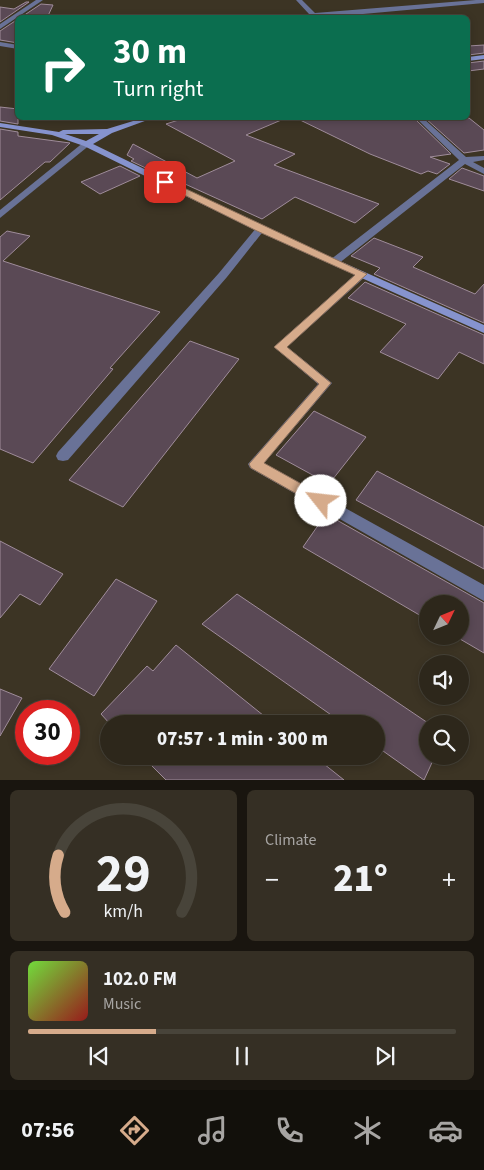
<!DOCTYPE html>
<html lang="en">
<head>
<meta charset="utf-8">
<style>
	body { margin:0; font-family:"Source Sans 3",sans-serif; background:#352f24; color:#f1f3f6; height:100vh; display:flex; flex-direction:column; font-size:19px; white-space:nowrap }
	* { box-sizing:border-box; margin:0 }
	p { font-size:16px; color:#a7a5a3 }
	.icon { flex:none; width:28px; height:28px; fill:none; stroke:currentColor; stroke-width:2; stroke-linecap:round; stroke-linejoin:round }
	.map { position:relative; height:780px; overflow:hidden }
	.sheet { display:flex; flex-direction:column; gap:10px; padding:10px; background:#19150f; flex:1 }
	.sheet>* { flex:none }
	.hud { position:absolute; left:15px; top:15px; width:455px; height:105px; border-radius:8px; box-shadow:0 2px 8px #0003,0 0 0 1px #48443a; background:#0b6e4f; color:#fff; overflow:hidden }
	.needle { width:32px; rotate:47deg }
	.fabs { position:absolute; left:419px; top:595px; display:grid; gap:10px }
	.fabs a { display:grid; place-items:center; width:50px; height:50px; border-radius:50%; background:#2d271b; box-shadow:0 2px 8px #0003,0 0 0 1px #48443a; font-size:25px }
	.speed { position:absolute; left:15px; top:700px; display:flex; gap:10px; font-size:25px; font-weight:700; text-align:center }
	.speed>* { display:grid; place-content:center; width:65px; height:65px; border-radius:50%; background:#2d271b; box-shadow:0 2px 8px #0003,0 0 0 1px #48443a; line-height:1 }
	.speed .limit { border:8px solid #d22; background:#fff; color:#111 }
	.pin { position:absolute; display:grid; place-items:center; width:42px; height:42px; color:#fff; margin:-21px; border-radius:10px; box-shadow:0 2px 8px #0006 }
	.me { position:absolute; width:55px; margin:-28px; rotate:299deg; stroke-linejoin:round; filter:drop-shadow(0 0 4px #0008) }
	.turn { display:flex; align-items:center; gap:18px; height:105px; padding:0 15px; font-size:22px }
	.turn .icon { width:65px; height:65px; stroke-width:2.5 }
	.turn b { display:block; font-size:35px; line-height:42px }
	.big { font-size:38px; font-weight:800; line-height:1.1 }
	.sheet .widget { flex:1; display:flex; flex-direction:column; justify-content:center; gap:8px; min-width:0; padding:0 18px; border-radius:8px; background:#352f24 }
	.sheet .dial { align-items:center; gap:0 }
	.dial svg { height:130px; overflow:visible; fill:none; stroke:#48443a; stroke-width:7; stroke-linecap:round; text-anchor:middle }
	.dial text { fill:#f1f3f6; stroke:none }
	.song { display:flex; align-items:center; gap:15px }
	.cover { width:60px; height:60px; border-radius:8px; background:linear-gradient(135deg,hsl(100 70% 55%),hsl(0 70% 35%)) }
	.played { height:5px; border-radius:2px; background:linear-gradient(90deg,#d6ab8b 30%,#48443a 30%) }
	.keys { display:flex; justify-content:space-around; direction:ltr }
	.heat { display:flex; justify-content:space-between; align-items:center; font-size:28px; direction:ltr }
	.sheet .tiles { flex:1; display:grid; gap:10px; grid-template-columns:1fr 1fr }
	.widget:last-child { grid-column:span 2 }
	.trip { position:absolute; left:100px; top:715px; width:285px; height:50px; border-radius:25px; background:#2d271b; box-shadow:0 2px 8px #0003,0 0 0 1px #48443a; font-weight:800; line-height:50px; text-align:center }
	.tabs { display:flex; height:80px; justify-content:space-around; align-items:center; background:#12100b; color:#a7a5a3 }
	.tabs .icon { width:35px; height:35px }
	.tabs .active { color:#d6ab8b }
	.tabs b { font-size:22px; color:#f1f3f6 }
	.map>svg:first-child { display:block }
	.building { fill:#5a4955; stroke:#9f8c9a }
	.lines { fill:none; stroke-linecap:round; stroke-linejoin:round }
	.minor { fill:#697297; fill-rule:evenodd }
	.secondary { fill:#8693ce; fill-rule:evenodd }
	.route { fill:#d6ab8b; stroke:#8b6f5a }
</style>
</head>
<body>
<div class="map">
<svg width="484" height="780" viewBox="0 0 484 780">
	<rect width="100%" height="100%" fill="#3c3424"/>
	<g class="building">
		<polygon points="26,2 29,2 0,22 0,7 14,9"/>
		<polygon points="41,4 53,5 47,18 20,18"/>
		<polygon points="18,19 18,43 0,40 0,31"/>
		<polygon points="484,45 484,53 468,55 468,46"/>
		<polygon points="484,61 484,69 468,71 468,63"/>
		<polygon points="0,107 18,109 18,124 0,121"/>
		<polygon points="185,118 286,118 246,135 295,154 274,165 379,204 355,223 295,197 262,219 185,184 183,186 154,170 152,171 131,161 134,159 127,155 133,144 197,178 235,161 166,124"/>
		<polygon points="296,118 414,118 451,154 430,157 450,164 437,174 428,171 421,174 370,154"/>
		<polygon points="425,118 469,118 484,130 484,150 464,153"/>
		<polygon points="0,129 18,132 18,136 70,143 50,162 45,162 0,200"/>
		<polygon points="120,166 140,176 100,194 81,182"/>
		<polygon points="462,168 484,176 484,191 449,179"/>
		<polygon points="7,231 30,236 3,261 160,312 110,368 113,369 33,463 0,449 0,237"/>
		<polygon points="374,238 423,257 413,267 475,294 484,284 484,323 374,274 380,268 351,256"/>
		<polygon points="365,282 484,335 484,364 459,352 438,379 380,352 406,324 348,298"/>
		<polygon points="190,341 239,359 123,507 69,480"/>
		<polygon points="314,411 366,437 329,484 276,455"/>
		<polygon points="377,471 484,527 484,569 356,500"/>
		<polygon points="326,514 484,603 484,653 460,639 460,604 428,604 428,620 303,547"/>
		<polygon points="0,541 63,574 40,605 20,594 0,618"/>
		<polygon points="116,579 157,601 94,696 49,669"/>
		<polygon points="237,594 428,723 428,756 435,756 424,780 376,746 376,724 344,724 202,624"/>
		<polygon points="176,645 274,724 110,724 101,714 147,666 153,671"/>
		<polygon points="0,689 22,698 0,736"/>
		<polygon points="142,756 314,756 344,780 166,780"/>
	</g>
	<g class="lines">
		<g class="minor">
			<polygon points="36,0 43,0 0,29 0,24"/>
			<polygon points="296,0 302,0 315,13 476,0 484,0 484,3 319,18 273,18 309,14"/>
			<polygon points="0,42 18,45 18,49 0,46"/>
			<polygon points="416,118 423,118 466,157 484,156 484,160 473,162 484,168 484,174 465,164 338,264 330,264 330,260 459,160"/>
			<polygon points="84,142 91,144 0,218 0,210"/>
			<polygon points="260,226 265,229 227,277 68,460 63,461 58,460 56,456 58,452 219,273 257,227"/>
			<polygon points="362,271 367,274 366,276 287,347 332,383 264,463 484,585 484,601 250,468 248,464 318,384 274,347 358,272"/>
		</g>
		<g class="secondary">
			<polygon points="484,55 484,59 468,61 468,57"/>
			<path d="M143,118H153L112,133L93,144L263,227L484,325V333L257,231L84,146L52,135L0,127V123L59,132L63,130L107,129ZM65,134H99L86,141Z"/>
		</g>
	</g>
	<polygon class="route" points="165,179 367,274 287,347 331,383 264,463 325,497 327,501 325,505 321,506 316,505 251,468 249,464 319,384 274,347 355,275 257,231 162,184 161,182"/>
</svg>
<div class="fabs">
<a><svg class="needle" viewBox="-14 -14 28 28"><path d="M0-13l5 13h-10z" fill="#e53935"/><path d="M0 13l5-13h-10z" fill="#a7a5a3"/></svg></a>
<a><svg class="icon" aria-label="sound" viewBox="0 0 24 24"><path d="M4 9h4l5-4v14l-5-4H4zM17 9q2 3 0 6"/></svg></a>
<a><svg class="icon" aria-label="search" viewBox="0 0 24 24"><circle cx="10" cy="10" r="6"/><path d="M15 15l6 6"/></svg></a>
</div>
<div class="speed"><div class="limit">30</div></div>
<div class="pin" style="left:165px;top:182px;background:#d93025"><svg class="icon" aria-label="arrive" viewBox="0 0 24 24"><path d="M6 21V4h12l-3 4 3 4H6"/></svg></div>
<svg class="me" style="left:321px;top:501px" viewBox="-20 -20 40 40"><circle r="19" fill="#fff"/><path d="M0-13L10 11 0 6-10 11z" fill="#d6ab8b"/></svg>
<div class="trip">07:57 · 1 min · 300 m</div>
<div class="hud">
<div class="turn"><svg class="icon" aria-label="right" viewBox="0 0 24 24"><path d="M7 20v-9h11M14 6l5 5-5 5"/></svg><div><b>30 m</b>Turn right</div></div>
</div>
</div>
<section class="sheet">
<div class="tiles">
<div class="widget dial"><svg viewBox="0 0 100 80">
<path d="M14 69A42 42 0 1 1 86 69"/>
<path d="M14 69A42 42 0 0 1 10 34" stroke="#d6ab8b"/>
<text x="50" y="56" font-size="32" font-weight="700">29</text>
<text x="50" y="72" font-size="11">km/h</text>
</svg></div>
<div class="widget"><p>Climate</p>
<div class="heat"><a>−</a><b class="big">21°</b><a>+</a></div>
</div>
<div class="widget">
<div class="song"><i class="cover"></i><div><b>102.0 FM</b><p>Music</p></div></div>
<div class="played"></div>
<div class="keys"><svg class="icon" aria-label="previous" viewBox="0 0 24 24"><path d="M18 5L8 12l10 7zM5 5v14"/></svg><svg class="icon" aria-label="pause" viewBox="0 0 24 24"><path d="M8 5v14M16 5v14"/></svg><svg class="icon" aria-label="next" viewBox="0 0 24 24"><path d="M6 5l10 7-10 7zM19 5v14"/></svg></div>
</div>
</div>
</section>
<nav class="tabs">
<b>07:56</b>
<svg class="icon active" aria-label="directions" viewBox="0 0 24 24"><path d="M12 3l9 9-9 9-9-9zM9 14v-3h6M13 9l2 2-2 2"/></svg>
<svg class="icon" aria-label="music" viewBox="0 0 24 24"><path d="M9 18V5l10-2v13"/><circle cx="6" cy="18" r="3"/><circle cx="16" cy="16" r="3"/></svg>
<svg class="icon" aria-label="phone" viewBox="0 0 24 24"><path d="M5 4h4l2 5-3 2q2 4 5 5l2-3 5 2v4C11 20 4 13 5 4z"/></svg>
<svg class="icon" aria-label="climate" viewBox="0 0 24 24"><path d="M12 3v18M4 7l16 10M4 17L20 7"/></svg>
<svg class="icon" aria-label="car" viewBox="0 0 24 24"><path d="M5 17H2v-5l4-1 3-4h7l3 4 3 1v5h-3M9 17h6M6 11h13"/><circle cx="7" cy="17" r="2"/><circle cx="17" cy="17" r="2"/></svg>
</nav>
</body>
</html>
